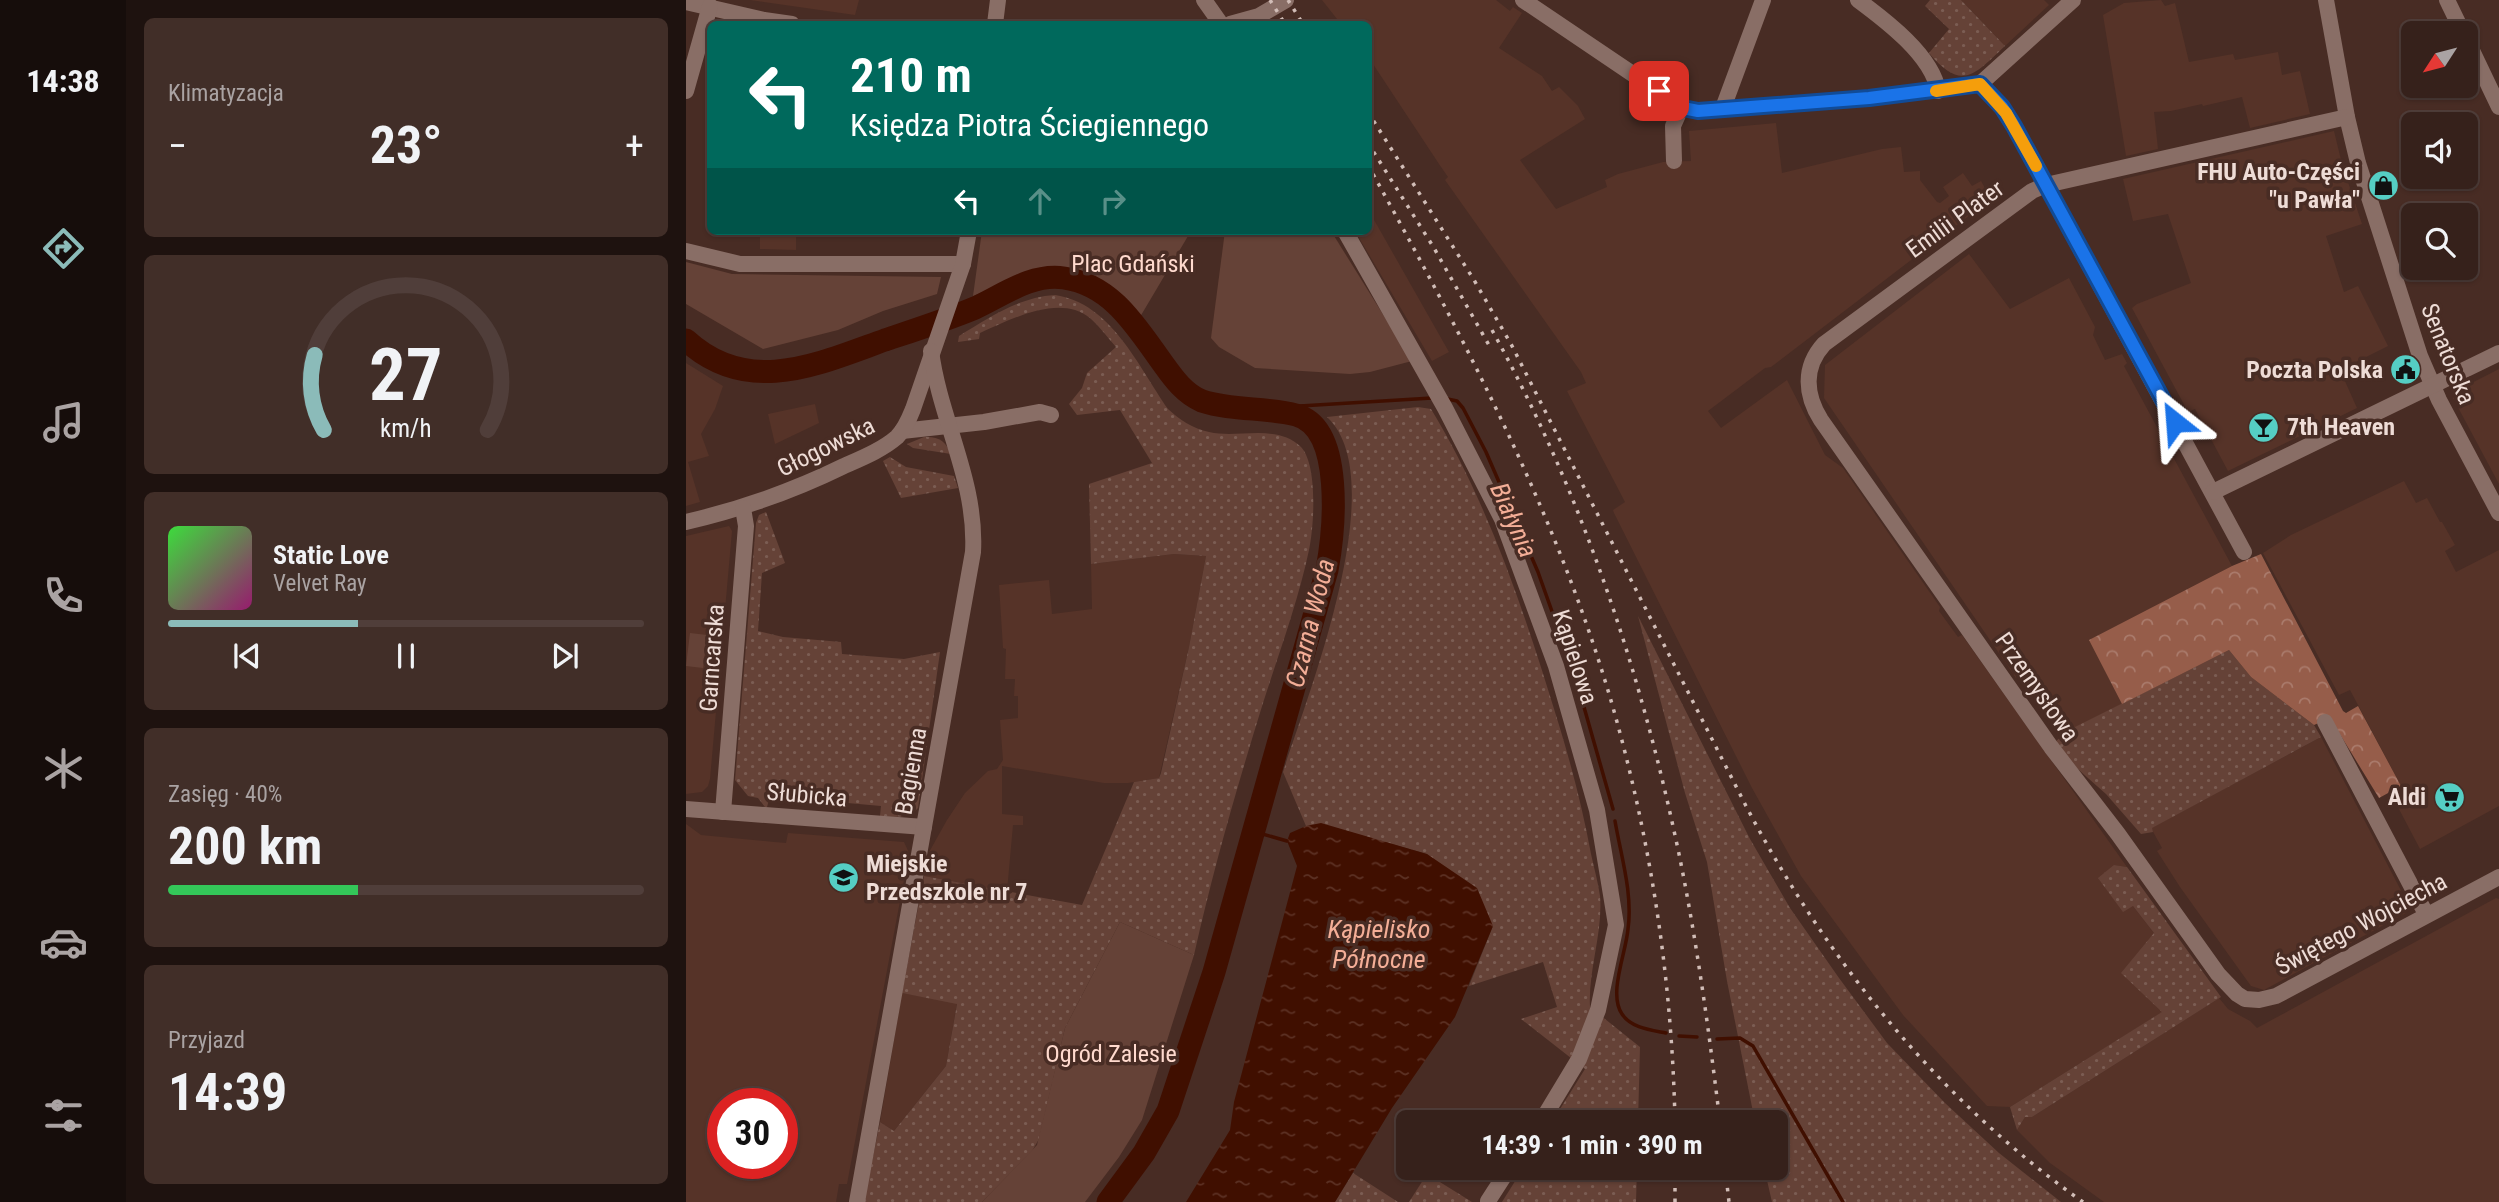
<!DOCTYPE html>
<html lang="pl">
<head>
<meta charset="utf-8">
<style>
	body { margin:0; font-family:"Roboto Condensed",sans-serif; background:#412e28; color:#f1f3f6; height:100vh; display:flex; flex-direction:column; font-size:26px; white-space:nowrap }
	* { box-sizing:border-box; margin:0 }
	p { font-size:23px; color:#aaa3a3 }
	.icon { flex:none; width:38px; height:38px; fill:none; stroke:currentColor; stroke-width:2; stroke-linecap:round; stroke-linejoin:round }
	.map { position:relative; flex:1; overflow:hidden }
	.details { display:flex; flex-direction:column; gap:18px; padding:18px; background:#1e120f; width:560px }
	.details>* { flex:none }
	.top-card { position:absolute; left:21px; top:21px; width:665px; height:214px; border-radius:10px; box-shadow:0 2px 5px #0004,0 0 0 2px #503e3a; background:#00695c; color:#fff; overflow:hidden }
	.needle { width:46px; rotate:234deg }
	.controls { position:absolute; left:1715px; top:21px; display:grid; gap:14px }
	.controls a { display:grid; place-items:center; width:77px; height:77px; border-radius:10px; background:#36211b; box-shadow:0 2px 5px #0004,0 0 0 2px #503e3a; font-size:35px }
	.speed { position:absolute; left:21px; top:1088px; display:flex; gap:14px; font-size:35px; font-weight:700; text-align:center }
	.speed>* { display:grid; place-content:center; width:91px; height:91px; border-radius:50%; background:#36211b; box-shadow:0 2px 5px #0004,0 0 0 2px #503e3a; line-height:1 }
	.speed .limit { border:10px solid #d22; background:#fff; color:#111 }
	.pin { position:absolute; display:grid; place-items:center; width:60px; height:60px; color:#fff; margin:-30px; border-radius:14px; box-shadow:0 4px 10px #0006 }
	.me { position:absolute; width:77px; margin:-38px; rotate:332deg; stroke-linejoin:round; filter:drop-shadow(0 0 5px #0008) }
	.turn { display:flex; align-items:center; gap:24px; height:147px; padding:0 28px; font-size:32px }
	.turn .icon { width:91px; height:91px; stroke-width:2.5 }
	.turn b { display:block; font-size:49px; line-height:60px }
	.lanes { display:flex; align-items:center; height:66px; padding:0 28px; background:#0003; justify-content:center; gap:35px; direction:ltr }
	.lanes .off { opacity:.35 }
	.big { font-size:52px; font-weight:700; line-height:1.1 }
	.details .card { flex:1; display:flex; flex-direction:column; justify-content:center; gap:10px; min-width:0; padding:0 24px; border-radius:10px; background:#412e28 }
	.details .dial { align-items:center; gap:0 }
	.dial svg { height:182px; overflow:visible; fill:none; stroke:#503e3a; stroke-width:7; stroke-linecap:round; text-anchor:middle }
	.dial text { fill:#f1f3f6; stroke:none }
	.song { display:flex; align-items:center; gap:21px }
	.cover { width:84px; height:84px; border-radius:10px; background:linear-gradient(135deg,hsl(120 70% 55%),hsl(320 70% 35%)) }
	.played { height:7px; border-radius:4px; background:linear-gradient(90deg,#8bbbb9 40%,#503e3a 40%) }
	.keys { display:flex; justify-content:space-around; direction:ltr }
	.heat { display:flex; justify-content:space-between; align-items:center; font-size:38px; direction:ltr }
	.charge { height:10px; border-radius:5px; background:linear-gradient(90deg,#34c759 40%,#503e3a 0) }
	.trip { position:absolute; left:710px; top:1110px; width:392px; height:70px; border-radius:10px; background:#36211b; box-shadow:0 2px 5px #0004,0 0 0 2px #503e3a; font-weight:700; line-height:70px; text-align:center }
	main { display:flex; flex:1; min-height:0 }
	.tabs { display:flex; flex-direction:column; width:126px; justify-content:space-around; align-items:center; background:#160d0b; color:#aaa3a3 }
	.tabs .icon { width:49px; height:49px }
	.tabs .selected { color:#8bbbb9 }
	.tabs b { font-size:32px; color:#f1f3f6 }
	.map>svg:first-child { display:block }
	.built { fill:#563328; fill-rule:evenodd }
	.grass { fill:url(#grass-dots) }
	.forest { fill:url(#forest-crowns) }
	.green { fill:#654237 }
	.water { fill:url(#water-ripples) }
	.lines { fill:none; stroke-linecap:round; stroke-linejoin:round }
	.stream { stroke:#400f00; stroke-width:3.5 }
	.river { stroke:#400f00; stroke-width:23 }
	.minor { stroke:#896e66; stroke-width:16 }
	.rail { stroke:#d1bdb7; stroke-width:3.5; stroke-dasharray:3.5 7; stroke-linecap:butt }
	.route-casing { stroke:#114b97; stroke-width:18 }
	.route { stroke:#1a73e8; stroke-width:12 }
	.slow { stroke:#f59e0b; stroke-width:12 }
	.labels { text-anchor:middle; stroke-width:7; stroke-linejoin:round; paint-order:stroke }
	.poi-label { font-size:24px; font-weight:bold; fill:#eedcd6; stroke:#482c24; text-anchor:end }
	.street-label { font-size:24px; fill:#eedcd6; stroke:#482c24 }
	.park-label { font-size:24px; fill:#ffdace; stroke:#482c24 }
	.water-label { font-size:26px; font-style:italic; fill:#f4ae97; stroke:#482c24 }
</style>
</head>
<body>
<main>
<nav class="tabs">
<b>14:38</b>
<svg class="icon selected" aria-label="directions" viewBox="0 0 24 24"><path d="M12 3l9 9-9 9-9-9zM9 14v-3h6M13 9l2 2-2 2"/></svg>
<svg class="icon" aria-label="music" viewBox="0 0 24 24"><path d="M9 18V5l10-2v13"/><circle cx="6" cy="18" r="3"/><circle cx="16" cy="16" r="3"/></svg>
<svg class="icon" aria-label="phone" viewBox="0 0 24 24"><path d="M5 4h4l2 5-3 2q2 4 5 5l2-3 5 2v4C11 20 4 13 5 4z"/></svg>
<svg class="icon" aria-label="climate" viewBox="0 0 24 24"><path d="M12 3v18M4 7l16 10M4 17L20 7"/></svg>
<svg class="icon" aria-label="car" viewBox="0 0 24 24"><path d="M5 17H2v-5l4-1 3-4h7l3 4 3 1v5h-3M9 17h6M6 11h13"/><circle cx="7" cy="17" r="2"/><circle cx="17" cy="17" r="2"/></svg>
<svg class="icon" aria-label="filters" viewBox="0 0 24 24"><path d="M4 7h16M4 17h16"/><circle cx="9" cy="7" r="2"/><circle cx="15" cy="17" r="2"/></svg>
</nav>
<section class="details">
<div class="card"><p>Klimatyzacja</p>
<div class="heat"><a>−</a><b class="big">23°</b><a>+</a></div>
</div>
<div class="card dial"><svg viewBox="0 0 100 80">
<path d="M14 69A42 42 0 1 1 86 69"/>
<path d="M14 69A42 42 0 0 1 10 36" stroke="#8bbbb9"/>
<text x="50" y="56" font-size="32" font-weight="700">27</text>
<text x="50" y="72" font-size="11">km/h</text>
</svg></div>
<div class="card">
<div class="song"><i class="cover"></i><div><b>Static Love</b><p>Velvet Ray</p></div></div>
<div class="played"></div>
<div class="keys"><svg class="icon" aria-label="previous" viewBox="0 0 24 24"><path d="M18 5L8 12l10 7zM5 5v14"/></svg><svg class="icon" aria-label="pause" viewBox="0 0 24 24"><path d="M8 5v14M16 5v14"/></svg><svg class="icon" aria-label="next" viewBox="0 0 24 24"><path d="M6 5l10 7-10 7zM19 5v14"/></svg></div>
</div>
<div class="card"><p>Zasięg · 40%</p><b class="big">200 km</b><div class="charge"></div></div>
<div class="card"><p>Przyjazd</p><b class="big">14:39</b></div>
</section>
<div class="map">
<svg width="1813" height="1202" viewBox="0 0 1813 1202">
	<defs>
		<pattern id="grass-dots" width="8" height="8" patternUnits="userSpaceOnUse" patternTransform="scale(1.75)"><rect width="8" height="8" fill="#654237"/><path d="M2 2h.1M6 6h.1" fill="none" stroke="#7b5d53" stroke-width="1.8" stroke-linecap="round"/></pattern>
		<pattern id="forest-crowns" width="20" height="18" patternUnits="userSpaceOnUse" patternTransform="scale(1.75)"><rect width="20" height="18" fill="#965d4a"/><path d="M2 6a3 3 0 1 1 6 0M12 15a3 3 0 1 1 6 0" fill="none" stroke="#aa7b6c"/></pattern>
		<pattern id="water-ripples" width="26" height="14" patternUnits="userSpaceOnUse" patternTransform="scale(1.75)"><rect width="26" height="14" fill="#400f00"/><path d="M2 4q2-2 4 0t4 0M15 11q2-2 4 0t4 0" fill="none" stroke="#5c3124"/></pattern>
	</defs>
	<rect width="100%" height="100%" fill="#482c24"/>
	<g class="built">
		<polygon points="64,0 173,0 169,15"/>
		<polygon points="636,0 810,0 824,11 827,7 836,13 813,48 856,76 866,91 873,87 892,106 899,119 834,160 870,209 921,187 919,180 932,174 977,162 1005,161 1003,131 1090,123 1096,173 1196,149 1215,147 1218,172 1234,171 1234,180 1251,202 1254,203 1263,196 1257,187 1277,173 1286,186 1295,181 1305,199 1085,367 1079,368 1022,411 1035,428 1101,380 1139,455 1157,468 1254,607 1253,611 1272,637 1276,635 1441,867 1428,865 1437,911 1447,906 1468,933 1477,1012 1324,1107 1301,1106 1217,1015 1115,876 1066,788 928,513 927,510 939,502 881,391 900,383 895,372 759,180 762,177 753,164 683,58 682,24 655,24"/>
		<polygon points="1275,0 1358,0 1363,5 1319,46"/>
		<polygon points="1475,0 1479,6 1489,3 1503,62 1547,54 1549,60 1592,52 1596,75 1614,71 1624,114 1564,128 1556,97 1517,106 1516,104 1485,111 1468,112 1472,149 1440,156 1417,15 1438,3"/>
		<polygon points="1648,131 1656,164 1676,224 1640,236 1658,292 1672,286 1702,346 1654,370 1671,408 1542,471 1509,409 1502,412 1446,308 1451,304 1505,283 1482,214 1447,221 1437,179"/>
		<polygon points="683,211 763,352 746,361 669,231 682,231"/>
		<polygon points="74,231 110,231 110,250 74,249"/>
		<polygon points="1283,254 1324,309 1383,278 1409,327 1407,335 1419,360 1436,354 1441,363 1438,366 1546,566 1404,640 1436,704 1384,732 1342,673 1330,678 1138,398 1139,365"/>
		<polygon points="0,363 37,386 29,409 15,434 23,456 2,462 14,502 0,506"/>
		<polygon points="1813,369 1813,484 1767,398 1770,391"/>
		<polygon points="129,404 133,423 89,444 82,414"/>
		<polygon points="1718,481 1730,503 1741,498 1754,522 1756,522 1769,545 1759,551 1770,572 1813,550 1813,806 1734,849 1704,792 1715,786 1664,690 1653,695 1577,553 1605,535"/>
		<polygon points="43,526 46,531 24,779 22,786 16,792 0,794 0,536"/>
		<polygon points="488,554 520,556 503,647 473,778 442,783 418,783 316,766 316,814 337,816 337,825 327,825 321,891 238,876 242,854 261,820 279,793 302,771 311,769 317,760 314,720 332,718 332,696 328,696 329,679 319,679 320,649 317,648 313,585 363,580 366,614 406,609 405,564"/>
		<polygon points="1635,737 1722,904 1720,913 1578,990 1565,986 1494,887 1471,851 1476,848 1465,828"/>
		<path d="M0,824L15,835L88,842L100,843L102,833L218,842L223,853L161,1184H153L150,1202H0ZM37,1104H96V1164H37Z"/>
		<polygon points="1810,898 1813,899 1813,1202 1418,1202 1364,1163 1331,1130 1339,1117 1346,1117 1533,998 1542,1009 1564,1021 1571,1028"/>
		<polygon points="216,993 271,1003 260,1066 208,1131 194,1122"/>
	</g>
	<g class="grass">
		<path d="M1244,0H1275L1319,46C1288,75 1276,92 1243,53L1263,29L1239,6Z"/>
		<path d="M369,295C425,303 452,366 482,409C493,419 507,429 523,432C552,439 591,423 615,447C632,465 628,527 623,550C612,602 593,653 577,703C551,787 527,870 508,955L434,922L379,1028L353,1139L346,1151L296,1202H178L194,1122L208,1131L260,1066L271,1004L216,993L238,876L396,905L448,782L473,778L475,773L503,647L520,556L488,554L405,564L403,484L466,463L434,410L391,415L383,404L396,388L401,373L430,347C422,338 414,327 404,318C373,293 324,320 294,333L293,339L272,342L273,336C303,318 333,297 369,295Z"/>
		<path d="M732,407L745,409C804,506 840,617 873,725C886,768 897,810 905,854C908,868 912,882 914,896C917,933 902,970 904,1007L954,1047L952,1122H866L899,1069L835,1019L871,1007L857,962L783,986L807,926L741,854L635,824L620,826L597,772C621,697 708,479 641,417Z"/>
		<path d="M238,437C252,436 260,441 265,454L227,448L221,444Z"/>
		<polygon points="204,457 220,467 268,476 272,488 215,498 197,461"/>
		<path d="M80,512L99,563L76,573L72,631L97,637L155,642L156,654L218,659L254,652L232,808C223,819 207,817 194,816L195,806L84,796L81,807H79L72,798L62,796L49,780L70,523L73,515Z"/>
		<polygon points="952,616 1064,839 1104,908 1153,978 1201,1043 1259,1103 1313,1153 1375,1202 1086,1202 1078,1167 1090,1167 1090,1122 1069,1122 1041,981 1021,862 999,793"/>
		<polygon points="1543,650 1565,677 1628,725 1635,737 1466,828 1467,832 1455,834 1420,794 1385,763 1369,742 1383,730"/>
		<polygon points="1428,865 1441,867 1535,997 1346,1117 1339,1117 1331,1130 1324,1107 1476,1012 1435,973 1468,933 1447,906 1437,912 1412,878"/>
		<polygon points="838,1167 951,1167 950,1202 816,1202"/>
		<polygon points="667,1173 712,1202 649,1202"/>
		<polygon points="741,1174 786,1202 723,1202"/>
	</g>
	<polygon class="forest" points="1575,554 1657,711 1660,713 1672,706 1715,786 1693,798 1644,718 1628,725 1565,677 1543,650 1436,704 1403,640 1546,566"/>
	<g class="green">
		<path d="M296,231H505L454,317C432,290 401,261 363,268C339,272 310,287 287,296Z"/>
		<polygon points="539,231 645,231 726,361 684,372 664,374 569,368 533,347 525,338"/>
		<polygon points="0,262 46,274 255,277 251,294 197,311 152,330 77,349 0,304"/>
		<polygon points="4,633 21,635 17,668 0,666"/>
		<polygon points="434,922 508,955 456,1120 433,1157 399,1202 296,1202 351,1145 379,1028"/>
	</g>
	<polygon class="water" points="635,823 741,854 791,888 807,926 769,1017 706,1108 649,1202 500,1202 544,1130 548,1102 611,866 601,841 604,833 620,826"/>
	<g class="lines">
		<g class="stream">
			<polyline points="757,398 771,401 777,408 800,452 852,572 890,679 927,809"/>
			<polyline points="601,414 614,406 746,398"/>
			<path d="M929,821C935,856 947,894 942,929C940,953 922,994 936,1014C945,1028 965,1030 980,1033"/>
			<polyline points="566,831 601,841"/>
			<polyline points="993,1036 1011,1037"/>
			<polyline points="1031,1039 1054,1038 1067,1046 1157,1202"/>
		</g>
		<path class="river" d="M0,340C62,397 132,364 199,340C229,330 260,320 289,308C317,295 346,273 378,278C427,285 451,328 478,365C488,379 499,394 516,401C546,411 581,407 610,415C659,428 648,532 641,570L528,972L482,1111L458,1153L422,1202"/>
		<g class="minor">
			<polyline points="518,0 535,24"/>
			<polyline points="837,0 997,108 1012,111 1183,98 1294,84 1387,0"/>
			<path d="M1172,0C1199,20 1247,56 1252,91"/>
			<polyline points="1640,0 1661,117 1672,163 1734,356 1753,400 1813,513"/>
			<polyline points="1761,0 1777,33"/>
			<polyline points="0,2 78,20 106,24"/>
			<polyline points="309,24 312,0"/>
			<polyline points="544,24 573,16 600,0"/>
			<polyline points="1780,38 1813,107"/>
			<polyline points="1294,84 1316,107 1328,126 1558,552"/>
			<polyline points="0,91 24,6"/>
			<polyline points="1037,108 1077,0"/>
			<path d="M1661,117L1360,185L1346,191L1138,344C1117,367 1119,395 1135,420L1365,747L1432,834L1532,974L1551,994L1559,999L1573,1000L1590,996L1813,877"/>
			<polyline points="988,161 987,126 996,106"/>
			<polyline points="659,231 759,408 816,519 870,666 911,810 930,925 912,1010 893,1059 855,1122"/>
			<polyline points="0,251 54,264 277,264"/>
			<polyline points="216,431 298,422 354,412 365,415"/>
			<polyline points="1527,492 1813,353"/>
			<path d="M0,522C56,509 107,491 158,466C176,458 196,450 211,437C219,429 223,419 227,409L277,264L283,231"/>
			<polyline points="1639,722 1740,914"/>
			<polyline points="0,809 238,827"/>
			<polyline points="37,812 60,526 57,508"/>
			<polyline points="802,1201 824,1167"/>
			<path d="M171,1202L287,552C291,481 254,420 245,351"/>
		</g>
		<g class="rail">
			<polyline points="584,0 599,24"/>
			<polyline points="602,0 617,24"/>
			<path d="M682,112L788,280L825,344L1060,806C1142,962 1253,1100 1397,1202"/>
			<polyline points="682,143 748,248 804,347"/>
			<path d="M682,165C778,338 871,514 926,704C965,841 986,980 989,1122"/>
			<path d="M806,330C896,493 955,672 993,854C1011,942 1023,1032 1034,1122"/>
			<polyline points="1039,1167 1043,1202"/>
			<polyline points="989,1202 989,1167"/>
		</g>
	</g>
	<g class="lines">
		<defs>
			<polyline id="route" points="973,91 997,108 1012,111 1183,98 1294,84 1316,107 1328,126 1489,422"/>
		</defs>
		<use href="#route" class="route-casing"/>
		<use href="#route" class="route"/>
		<polyline class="slow" points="1250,91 1294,84 1320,113 1350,166"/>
	</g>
	<defs>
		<symbol id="shop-disc" viewBox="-11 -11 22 22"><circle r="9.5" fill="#55cec4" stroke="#482c24"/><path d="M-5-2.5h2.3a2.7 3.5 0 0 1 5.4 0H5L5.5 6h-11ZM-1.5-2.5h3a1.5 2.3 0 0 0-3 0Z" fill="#111"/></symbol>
		<symbol id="civic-disc" viewBox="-11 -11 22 22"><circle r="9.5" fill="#55cec4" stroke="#482c24"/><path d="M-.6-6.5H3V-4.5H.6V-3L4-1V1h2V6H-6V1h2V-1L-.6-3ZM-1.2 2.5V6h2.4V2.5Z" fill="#111"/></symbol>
		<symbol id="bar-disc" viewBox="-11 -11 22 22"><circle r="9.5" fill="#55cec4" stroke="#482c24"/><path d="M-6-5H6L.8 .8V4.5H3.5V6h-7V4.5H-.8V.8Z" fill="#111"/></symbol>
		<symbol id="supermarket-disc" viewBox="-11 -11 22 22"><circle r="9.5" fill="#55cec4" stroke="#482c24"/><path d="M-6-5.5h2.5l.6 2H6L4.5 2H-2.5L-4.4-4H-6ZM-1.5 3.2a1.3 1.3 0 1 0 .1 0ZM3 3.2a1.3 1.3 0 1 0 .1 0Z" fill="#111"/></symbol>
		<symbol id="school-disc" viewBox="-11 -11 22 22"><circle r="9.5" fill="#55cec4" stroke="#482c24"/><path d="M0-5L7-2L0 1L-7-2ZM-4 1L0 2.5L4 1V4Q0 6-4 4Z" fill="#111"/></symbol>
	</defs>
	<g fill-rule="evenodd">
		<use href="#shop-disc" x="1680" y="168" width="35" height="35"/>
		<use href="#civic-disc" x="1702" y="352" width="35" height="35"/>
		<use href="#bar-disc" x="1560" y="410" width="35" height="35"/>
		<use href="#supermarket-disc" x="1746" y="780" width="35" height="35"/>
		<use href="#school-disc" x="140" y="860" width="35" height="35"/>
	</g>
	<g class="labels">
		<g class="poi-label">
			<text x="1674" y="180">FHU Auto-Części<tspan x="1674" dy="28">"u Pawła"</tspan></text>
			<text x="1697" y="378">Poczta Polska</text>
			<text x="1601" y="435" text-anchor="start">7th Heaven</text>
			<text x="1740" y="805">Aldi</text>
			<text x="180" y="872" text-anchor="start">Miejskie<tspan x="180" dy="28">Przedszkole nr 7</tspan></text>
		</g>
		<g class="street-label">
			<text transform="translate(1269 219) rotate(-36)" y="8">Emilii Plater</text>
			<text transform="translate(1762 354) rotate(68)" y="8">Senatorska</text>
			<text transform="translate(140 447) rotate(-26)" y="8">Głogowska</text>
			<text transform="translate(889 657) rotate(72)" y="8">Kąpielowa</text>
			<text transform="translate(26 658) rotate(-86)" y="8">Garncarska</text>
			<text transform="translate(1351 687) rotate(55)" y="8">Przemysłowa</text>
			<text transform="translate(225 771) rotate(-80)" y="8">Bagienna</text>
			<text transform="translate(121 795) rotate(5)" y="8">Słubicka</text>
			<text transform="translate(1675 924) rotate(-28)" y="8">Świętego Wojciecha</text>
		</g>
		<g class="park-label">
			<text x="447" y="272">Plac Gdański</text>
			<text x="425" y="1062">Ogród Zalesie</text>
		</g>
		<g class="water-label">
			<text transform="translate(828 520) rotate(66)" y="9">Białynia</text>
			<text transform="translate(624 623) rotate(-76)" y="9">Czarna Woda</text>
			<text x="693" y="938">Kąpielisko<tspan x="693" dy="30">Północne</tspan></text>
		</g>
	</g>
</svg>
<div class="controls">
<a><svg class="needle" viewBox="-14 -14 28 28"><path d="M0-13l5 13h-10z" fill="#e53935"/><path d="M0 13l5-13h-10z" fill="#aaa3a3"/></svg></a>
<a><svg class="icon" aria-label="sound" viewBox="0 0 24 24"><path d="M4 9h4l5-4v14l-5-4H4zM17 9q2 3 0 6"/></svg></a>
<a><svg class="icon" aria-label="search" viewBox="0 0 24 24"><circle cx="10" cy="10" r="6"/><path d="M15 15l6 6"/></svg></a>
</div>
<div class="speed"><div class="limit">30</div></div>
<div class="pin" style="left:973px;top:91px;background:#d93025"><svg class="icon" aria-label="arrive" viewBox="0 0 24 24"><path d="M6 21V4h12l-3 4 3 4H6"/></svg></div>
<svg class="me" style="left:1489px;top:422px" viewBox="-20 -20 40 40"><path d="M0-17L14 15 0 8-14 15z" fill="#1a73e8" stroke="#fff" stroke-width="4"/></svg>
<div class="trip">14:39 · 1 min · 390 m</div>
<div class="top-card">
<div class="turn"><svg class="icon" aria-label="left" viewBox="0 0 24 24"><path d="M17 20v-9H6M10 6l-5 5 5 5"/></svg><div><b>210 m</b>Księdza Piotra Ściegiennego</div></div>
<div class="lanes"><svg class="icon" aria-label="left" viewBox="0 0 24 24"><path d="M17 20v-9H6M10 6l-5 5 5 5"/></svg><svg class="icon off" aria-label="ahead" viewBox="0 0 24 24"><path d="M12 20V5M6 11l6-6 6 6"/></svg><svg class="icon off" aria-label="right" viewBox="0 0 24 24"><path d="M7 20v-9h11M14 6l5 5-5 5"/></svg></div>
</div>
</div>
</main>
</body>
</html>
